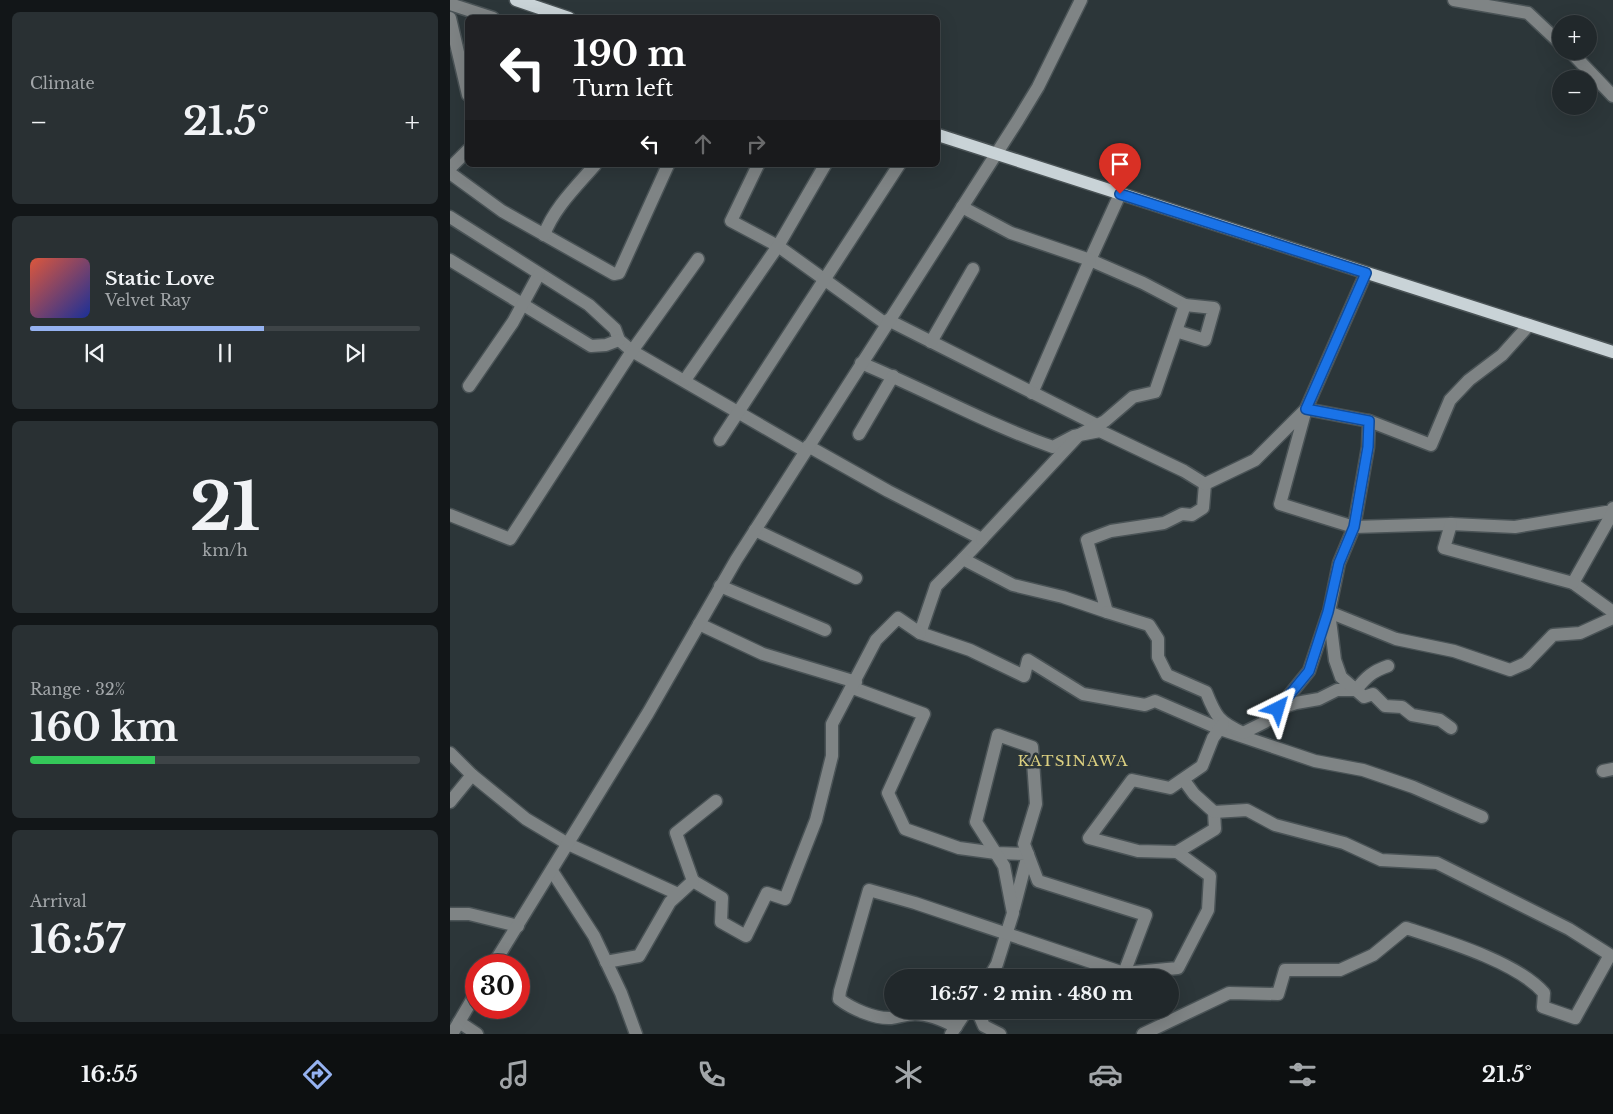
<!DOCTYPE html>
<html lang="en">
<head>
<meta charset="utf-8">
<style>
	body { margin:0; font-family:"Libre Baskerville",serif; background:#293033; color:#f1f3f6; height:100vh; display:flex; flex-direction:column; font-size:19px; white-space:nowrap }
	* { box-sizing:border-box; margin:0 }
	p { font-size:16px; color:#a2a6a9 }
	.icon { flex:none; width:28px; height:28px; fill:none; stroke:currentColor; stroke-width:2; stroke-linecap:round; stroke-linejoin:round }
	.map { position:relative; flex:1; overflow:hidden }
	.sheet { display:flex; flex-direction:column; gap:12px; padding:12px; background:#121618; width:450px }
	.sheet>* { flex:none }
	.guide { position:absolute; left:15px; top:15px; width:475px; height:152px; border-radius:8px; box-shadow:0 5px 20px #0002,0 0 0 1px #3e4447; background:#202124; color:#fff; overflow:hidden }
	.controls { position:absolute; left:1102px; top:15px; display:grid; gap:10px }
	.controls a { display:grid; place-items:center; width:45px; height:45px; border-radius:50%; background:#21282b; box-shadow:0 5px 20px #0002,0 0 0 1px #3e4447; font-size:25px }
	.speed { position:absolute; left:15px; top:954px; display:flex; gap:10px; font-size:25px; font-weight:700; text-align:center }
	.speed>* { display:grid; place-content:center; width:65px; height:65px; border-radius:50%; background:#21282b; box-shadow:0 5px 20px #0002,0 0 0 1px #3e4447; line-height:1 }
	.speed .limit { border:8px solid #d22; background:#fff; color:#111 }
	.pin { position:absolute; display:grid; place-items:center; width:42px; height:42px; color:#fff; margin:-51px -21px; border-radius:50% 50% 50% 0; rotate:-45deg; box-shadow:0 0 5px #0007 }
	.pin .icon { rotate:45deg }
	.me { position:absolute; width:55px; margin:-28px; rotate:40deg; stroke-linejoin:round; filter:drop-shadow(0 0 4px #0008) }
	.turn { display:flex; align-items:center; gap:18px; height:105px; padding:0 25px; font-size:22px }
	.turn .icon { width:65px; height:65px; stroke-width:2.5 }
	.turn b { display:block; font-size:35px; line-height:42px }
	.lanes { display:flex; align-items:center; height:48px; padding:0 25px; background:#0003; justify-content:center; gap:25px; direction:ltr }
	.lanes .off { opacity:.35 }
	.big { font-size:38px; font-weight:800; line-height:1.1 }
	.sheet .card { flex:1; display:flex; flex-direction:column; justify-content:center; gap:8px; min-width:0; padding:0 18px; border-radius:8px; background:#293033 }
	.sheet .dial { align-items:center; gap:0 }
	.dial b { font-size:65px; line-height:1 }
	.song { display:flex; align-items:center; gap:15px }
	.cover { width:60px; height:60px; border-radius:8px; background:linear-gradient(135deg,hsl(10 70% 55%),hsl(230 70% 35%)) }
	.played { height:5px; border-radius:2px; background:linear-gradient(90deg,#95b2f1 60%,#3e4447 60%) }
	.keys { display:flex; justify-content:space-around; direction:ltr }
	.heat { display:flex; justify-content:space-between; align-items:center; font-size:28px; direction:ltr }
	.charge { height:8px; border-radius:4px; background:linear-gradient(90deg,#34c759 32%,#3e4447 0) }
	.trip { position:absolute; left:434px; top:969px; width:295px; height:50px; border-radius:25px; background:#21282b; box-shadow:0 5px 20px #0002,0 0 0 1px #3e4447; font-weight:800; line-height:50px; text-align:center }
	.tab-bar { display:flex; height:80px; justify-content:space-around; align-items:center; background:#0d1011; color:#a2a6a9 }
	.tab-bar .icon { width:35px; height:35px }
	.tab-bar .on { color:#95b2f1 }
	.tab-bar b { font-size:22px; color:#f1f3f6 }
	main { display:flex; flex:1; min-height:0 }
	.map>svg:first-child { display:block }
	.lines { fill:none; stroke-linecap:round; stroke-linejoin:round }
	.minor-casing { stroke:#4a5356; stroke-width:15 }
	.major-casing { stroke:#4a5356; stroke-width:15 }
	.minor { stroke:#7f8485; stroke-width:12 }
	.major { stroke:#c9d3d7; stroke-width:12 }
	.route-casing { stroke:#114b97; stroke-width:12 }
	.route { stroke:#1a73e8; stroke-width:9 }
	.labels { text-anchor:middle; stroke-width:5; stroke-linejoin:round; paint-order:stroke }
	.quarter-label { font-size:15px; letter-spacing:1px; fill:#dbcf80; stroke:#2c3639 }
</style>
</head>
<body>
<main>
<section class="sheet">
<div class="card"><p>Climate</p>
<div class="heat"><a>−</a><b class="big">21.5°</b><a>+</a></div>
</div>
<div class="card">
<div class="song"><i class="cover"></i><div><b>Static Love</b><p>Velvet Ray</p></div></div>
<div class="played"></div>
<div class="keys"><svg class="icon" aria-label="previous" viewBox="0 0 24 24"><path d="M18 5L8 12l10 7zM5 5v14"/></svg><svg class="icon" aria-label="pause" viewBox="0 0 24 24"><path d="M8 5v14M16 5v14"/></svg><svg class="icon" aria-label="next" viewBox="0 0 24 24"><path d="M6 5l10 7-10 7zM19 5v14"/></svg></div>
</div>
<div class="card dial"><b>21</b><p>km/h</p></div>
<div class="card"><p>Range · 32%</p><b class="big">160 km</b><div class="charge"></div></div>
<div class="card"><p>Arrival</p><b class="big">16:57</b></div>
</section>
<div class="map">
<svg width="1163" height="1034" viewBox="0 0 1163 1034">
	<rect width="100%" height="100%" fill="#2c3639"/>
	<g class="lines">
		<defs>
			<g id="minor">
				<polyline points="1004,0 1078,13 1111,44"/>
				<polyline points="0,4 43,18"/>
				<polyline points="0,18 18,95"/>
				<polyline points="1120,51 1163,96"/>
				<polyline points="308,165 281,221 328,246 436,324"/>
				<polyline points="0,168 18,150"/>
				<polyline points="0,173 52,211 164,274 169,273 218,165"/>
				<polyline points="670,194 640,260 693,283 735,305"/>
				<polyline points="512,207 561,233 640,260 582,393"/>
				<polyline points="0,217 139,305 165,329 169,340 182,351 355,451"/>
				<path d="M94,235C104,208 126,187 145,165"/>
				<polyline points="0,260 141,346 156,345 169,340"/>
				<polyline points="916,273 856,409 919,421"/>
				<polyline points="438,320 647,425"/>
				<polyline points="481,342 523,269"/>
				<path d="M411,363C476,390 537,424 603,447L624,436L650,431L734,471L755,484"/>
				<polyline points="235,380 328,246 375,165"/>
				<polyline points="19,386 63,322 89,274"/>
				<polyline points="409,434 443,376"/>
				<polyline points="270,440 449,165"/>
				<polyline points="358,446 438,491 532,539 513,559"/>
				<polyline points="755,484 753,508 742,515 732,514 714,523 661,531 637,540 657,612 613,597 563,585 513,559 486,586 470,633 520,650 574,676 578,660 633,694 695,705 705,701 770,729 865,761 913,770 963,787 1032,817"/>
				<polyline points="755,484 805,460 856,409 830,504 904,527 918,447 919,421 981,445 1000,400 1019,380 1052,355 1079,325"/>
				<polyline points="1163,508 1162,511 1065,527 1001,524 904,527 889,563 879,612 946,639 1004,651 1060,670 1076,663 1103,635 1130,633 1163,618"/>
				<polyline points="1163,512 1123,583 1163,612"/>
				<polyline points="0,515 60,539 182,351 248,259"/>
				<polyline points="1001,524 994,548 1123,583"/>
				<polyline points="305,530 406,578"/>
				<polyline points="532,539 629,435 655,421 683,397 705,392 735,305 764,308 755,340 726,331"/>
				<polyline points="270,586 375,630"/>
				<path d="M657,612L699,625L708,639V657L717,675L756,692C766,717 769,722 793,733L815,722L828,709L846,703L869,699L887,690H906C916,677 923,671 938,666"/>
				<polyline points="879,612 885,660 891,677 914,697 923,694 935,706 952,707 962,715 990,720 1001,728"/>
				<polyline points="249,624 313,654 406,682"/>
				<polyline points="403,688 474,714 438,793 455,829 509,848 546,853 578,854 564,908"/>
				<polyline points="829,708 859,671 878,614"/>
				<polyline points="0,753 22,775"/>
				<polyline points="1153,771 1163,769"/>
				<polyline points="733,779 744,794 764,812 765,829 727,852 688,851 639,838 682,780 720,788 752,766 763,738 773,724"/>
				<polyline points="0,802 22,775 76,819 118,844 228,894"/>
				<polyline points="102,871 144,936 171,993 186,1034"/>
				<polyline points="243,881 272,898 271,922 296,936 317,893 335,899 366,820 382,756 382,724 426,640 448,618 470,633"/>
				<polyline points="0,914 19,914 68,926"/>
				<polyline points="156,962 189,956 220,902 243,881 226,833 266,801"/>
				<polyline points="43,965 198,713 286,560 568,120 588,87 631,0"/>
				<polyline points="539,978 547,964 563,913 554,866 526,822 548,735 582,747 586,804 574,844 588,881 696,915 674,973"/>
				<polyline points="527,1010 534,1026 550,1034"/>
				<polyline points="9,1022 27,1034"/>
				<path d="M506,1027C493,1020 479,1014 465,1014C457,1014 449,1017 441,1018C425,1019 402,1009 389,999L390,991L419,890L465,903L674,973L728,968L758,910L760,876L727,852"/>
				<polyline points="2,1034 26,993"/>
				<polyline points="501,1034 517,1010"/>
				<path d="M693,1034L779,993L828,994L835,970H890L923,955L956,928C996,941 1067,962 1094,993L1093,1007L1125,1018L1160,955L1119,929L987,863L931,860L894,843L825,825L797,810L764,812"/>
			</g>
			<g id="major">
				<polyline points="66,0 119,18"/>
				<polyline points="488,135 1163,352"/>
			</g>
		</defs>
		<use href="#minor" class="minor-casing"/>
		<use href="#major" class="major-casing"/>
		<use href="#minor" class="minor"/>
		<use href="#major" class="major"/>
	</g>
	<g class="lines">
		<defs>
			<polyline id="route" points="670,194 916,273 856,409 919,421 918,447 904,527 889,563 878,612 859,671 828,709"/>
		</defs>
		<use href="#route" class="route-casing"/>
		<use href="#route" class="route"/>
	</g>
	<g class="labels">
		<g class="quarter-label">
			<text x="623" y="766">KATSINAWA</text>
		</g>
	</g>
</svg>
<div class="controls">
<a>+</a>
<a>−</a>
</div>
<div class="speed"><div class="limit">30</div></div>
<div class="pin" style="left:670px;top:194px;background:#d93025"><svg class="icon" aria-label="arrive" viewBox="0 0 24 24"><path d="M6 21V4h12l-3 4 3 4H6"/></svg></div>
<svg class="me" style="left:828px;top:709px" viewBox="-20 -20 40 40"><path d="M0-17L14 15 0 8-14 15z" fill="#1a73e8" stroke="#fff" stroke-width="4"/></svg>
<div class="trip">16:57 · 2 min · 480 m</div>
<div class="guide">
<div class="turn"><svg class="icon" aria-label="left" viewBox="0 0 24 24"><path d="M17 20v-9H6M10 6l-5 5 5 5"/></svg><div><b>190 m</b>Turn left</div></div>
<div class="lanes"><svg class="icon" aria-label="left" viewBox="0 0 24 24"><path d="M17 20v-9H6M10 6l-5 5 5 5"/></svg><svg class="icon off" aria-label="ahead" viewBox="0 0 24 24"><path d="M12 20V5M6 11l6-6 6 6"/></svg><svg class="icon off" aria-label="right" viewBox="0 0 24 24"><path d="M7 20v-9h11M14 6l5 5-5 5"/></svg></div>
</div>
</div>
</main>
<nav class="tab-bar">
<b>16:55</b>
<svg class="icon on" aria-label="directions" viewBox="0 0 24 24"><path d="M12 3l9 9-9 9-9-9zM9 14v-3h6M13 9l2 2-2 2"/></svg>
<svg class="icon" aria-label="music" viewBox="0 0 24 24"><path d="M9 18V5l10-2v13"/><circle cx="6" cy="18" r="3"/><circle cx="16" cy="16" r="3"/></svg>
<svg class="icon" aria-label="phone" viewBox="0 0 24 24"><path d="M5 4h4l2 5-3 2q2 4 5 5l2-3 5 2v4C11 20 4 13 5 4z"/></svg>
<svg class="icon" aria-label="climate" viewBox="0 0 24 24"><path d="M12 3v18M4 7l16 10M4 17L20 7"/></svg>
<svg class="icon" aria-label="car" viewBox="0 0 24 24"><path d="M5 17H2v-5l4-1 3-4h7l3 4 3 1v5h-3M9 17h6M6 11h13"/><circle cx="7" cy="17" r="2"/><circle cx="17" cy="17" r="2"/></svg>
<svg class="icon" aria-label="filters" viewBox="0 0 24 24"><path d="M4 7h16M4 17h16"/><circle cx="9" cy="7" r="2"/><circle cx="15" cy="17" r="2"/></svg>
<b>21.5°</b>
</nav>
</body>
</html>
